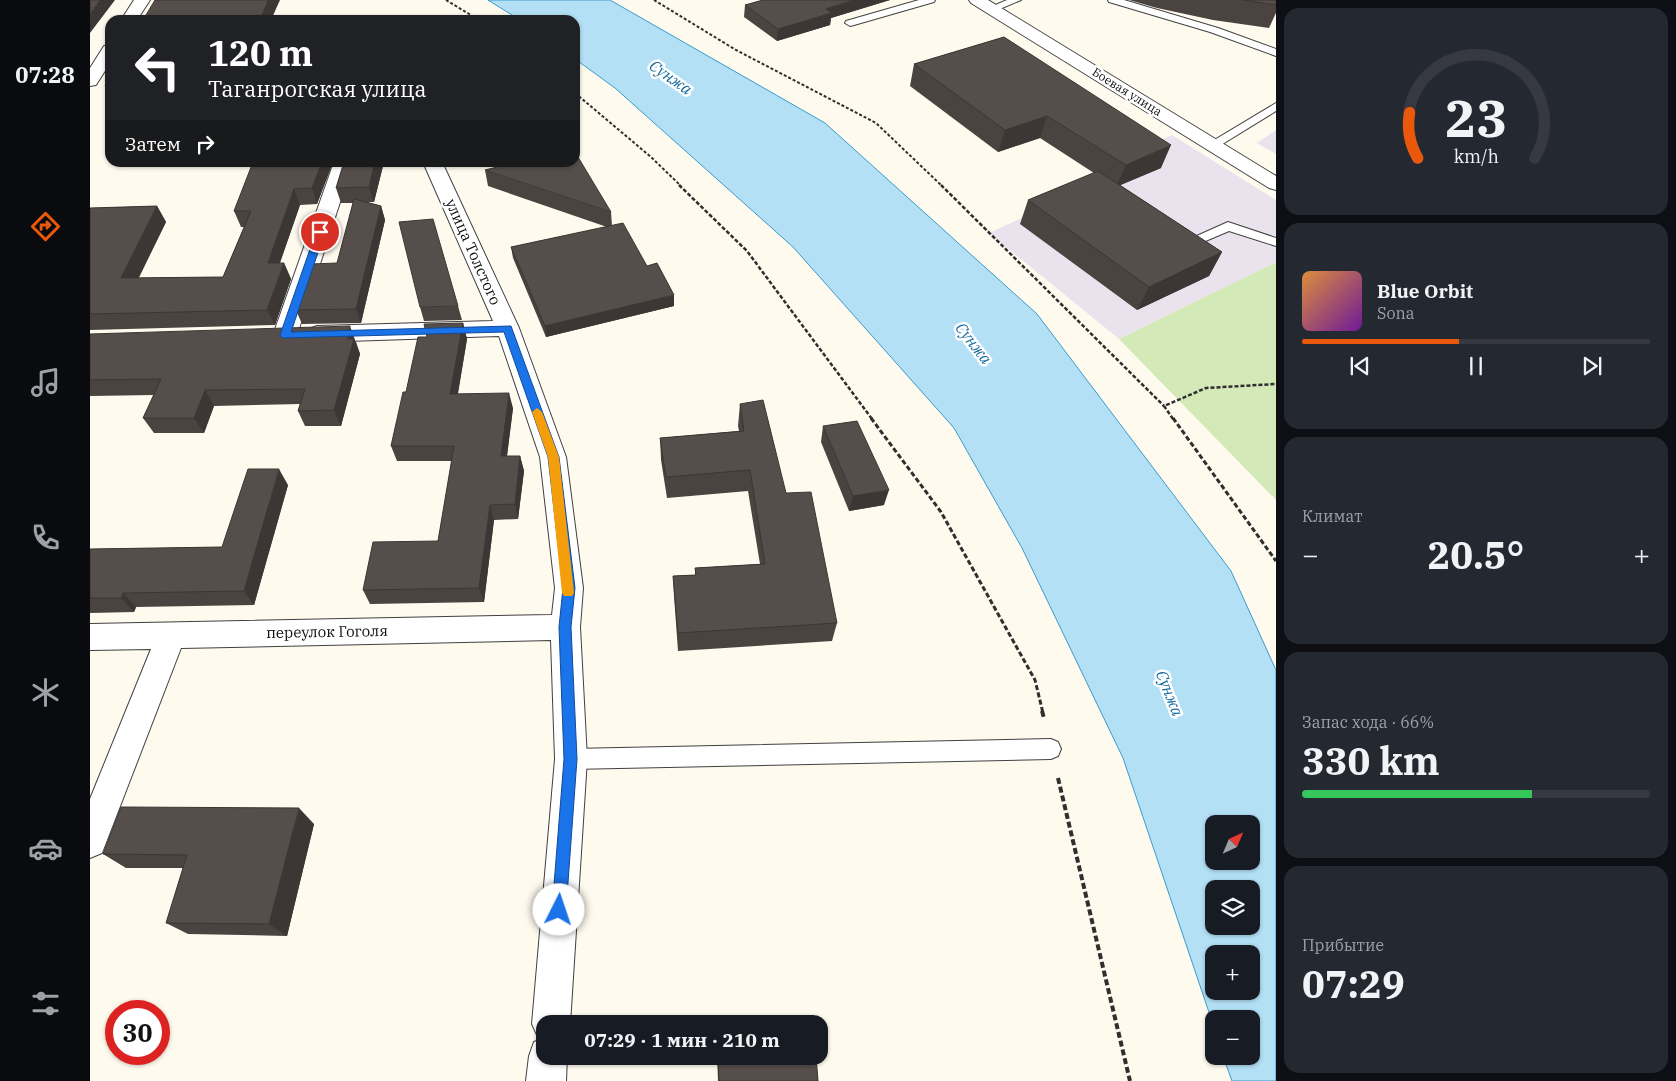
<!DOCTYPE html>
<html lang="ru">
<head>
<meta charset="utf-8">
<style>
	body { margin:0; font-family:"IBM Plex Serif",serif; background:#242831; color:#f1f3f6; height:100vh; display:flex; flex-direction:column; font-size:19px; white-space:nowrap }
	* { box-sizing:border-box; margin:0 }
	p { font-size:16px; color:#9ea1a6 }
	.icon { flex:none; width:28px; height:28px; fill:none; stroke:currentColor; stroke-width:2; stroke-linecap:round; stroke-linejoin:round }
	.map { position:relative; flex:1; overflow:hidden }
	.side { display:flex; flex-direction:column; gap:8px; padding:8px; background:#0d0f14; width:400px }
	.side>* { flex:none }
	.top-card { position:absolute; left:15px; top:15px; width:475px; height:152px; border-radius:15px; box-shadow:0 1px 4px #0004; background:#202124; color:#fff; overflow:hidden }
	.needle { width:32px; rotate:44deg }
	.tools { position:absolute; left:1115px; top:815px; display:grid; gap:10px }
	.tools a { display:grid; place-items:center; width:55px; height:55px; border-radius:10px; background:#171b24; box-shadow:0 1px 4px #0004; font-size:25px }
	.speed { position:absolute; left:15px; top:1000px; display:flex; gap:10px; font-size:25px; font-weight:700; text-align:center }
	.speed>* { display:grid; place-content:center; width:65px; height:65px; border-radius:50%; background:#171b24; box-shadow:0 1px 4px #0004; line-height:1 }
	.speed .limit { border:8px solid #d22; background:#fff; color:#111 }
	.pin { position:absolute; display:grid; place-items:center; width:42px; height:42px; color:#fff; margin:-21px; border:2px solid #fff; border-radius:50%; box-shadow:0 1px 5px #0007 }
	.me { position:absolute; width:55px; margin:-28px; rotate:4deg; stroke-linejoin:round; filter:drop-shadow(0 0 4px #0008) }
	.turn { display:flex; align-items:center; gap:18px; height:105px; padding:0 20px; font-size:22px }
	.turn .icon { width:65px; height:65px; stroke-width:2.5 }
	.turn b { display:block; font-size:35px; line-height:42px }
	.then { display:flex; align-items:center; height:48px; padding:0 20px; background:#0003; gap:10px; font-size:19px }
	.big { font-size:38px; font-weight:700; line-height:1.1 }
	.side .tile { flex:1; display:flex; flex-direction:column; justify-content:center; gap:8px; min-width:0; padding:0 18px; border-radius:15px; background:#242831 }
	.side .dial { align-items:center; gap:0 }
	.dial svg { height:130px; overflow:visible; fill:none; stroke:#363941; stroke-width:7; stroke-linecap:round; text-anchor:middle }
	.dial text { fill:#f1f3f6; stroke:none }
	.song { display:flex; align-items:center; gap:15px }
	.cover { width:60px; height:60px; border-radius:8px; background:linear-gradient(135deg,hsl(30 70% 55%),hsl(280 70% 35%)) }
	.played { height:5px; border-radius:2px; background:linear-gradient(90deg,#ea580c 45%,#363941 45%) }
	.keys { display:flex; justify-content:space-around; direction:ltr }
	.heat { display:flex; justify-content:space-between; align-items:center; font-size:28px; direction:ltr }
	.charge { height:8px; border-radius:4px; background:linear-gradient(90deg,#34c759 66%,#363941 0) }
	.trip { position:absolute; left:446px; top:1015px; width:292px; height:50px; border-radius:15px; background:#171b24; box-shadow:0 1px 4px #0004; font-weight:700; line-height:50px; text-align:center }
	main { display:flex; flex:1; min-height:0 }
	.dock { display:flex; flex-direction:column; width:90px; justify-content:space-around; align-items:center; background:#090b0e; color:#9ea1a6 }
	.dock .icon { width:35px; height:35px }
	.dock .on { color:#ea580c }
	.dock b { font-size:22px; color:#f1f3f6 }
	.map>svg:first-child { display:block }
	.industrial { fill:#eae2ec }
	.green { fill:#d4e9b8 }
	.water { fill:#b3e0f5; stroke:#3b9acc; fill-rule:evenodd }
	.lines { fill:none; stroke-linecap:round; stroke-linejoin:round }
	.service-casing { stroke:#404040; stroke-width:2 }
	.minor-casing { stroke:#404040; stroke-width:2 }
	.path-far3 { stroke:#2f2f2f; stroke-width:2; stroke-dasharray:3 2; stroke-linecap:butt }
	.path-far2 { stroke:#2f2f2f; stroke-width:2.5; stroke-dasharray:4 2; stroke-linecap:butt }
	.path-far1 { stroke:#2f2f2f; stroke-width:3; stroke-dasharray:5 2.5; stroke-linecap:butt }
	.path { stroke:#2f2f2f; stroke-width:4; stroke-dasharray:6 3; stroke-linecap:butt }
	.service { fill:#fff; fill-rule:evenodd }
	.minor { fill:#fff; fill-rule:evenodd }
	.wall { fill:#4a4340 }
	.shaded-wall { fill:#3c3734 }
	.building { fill:#564e4a; stroke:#3c3734 }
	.route { fill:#1a73e8; stroke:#114b97 }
	.slow { fill:#f59e0b }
	.labels { text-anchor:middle; stroke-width:5; stroke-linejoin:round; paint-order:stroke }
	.far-street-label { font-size:12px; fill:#0d0d0d; stroke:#fff }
	.street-label { font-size:15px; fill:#0d0d0d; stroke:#fff }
	.water-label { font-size:16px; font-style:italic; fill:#186b9e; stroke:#fff }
</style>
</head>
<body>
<main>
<nav class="dock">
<b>07:28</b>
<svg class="icon on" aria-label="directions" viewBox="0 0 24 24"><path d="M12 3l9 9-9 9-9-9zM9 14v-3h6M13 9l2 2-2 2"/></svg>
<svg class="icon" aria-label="music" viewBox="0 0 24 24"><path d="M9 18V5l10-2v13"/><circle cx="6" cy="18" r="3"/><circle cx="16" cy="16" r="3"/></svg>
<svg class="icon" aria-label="phone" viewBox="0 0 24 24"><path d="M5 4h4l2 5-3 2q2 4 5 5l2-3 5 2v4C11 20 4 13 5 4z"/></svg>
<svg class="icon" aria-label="climate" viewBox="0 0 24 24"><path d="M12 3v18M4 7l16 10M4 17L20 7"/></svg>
<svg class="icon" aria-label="car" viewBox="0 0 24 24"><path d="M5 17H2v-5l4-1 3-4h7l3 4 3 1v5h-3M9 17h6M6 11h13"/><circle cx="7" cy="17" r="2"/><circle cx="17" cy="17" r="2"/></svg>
<svg class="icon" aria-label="filters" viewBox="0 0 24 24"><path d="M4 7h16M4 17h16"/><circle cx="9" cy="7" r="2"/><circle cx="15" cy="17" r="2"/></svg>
</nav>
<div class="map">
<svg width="1186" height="1081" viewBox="0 0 1186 1081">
	<rect width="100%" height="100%" fill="#fffaee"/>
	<g class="industrial">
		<polygon points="1186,130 1186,154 1167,143"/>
		<polygon points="1082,135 1186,200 1186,262 1029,339 899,233 1014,180 1070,140"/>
	</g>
	<polygon class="green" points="1186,262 1186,500 1029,339"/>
	<path class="water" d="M398,0H520L735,123L947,314L1141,571L1186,670V1081H1142L1133,1056H1161V1019H1124V1027L1033,758L932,548L864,428L703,247L525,88L485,59V20H430ZM1124,824H1161V861H1124ZM1124,889H1161V926H1124ZM1124,954H1161V991H1124Z"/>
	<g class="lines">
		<defs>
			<g id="service">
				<polygon points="829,0 845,0 844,2 764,25 760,26 755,23 756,21"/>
				<polygon points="917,0 931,0 905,11 897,11 896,9"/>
				<polygon points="1018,0 1034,0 1128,28 1186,49 1186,56 1120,32 1019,2"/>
				<polygon points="1186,103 1186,111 1126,148 1122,149 1116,145"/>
				<polygon points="1138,222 1186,238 1186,246 1139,231 1099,248 1085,240 1092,236 1100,239"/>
				<polygon points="961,739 968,742 971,749 968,756 961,759 481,769 474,766 471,759 474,752 481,749"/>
			</g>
			<g id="minor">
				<polygon points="44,0 60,0 47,20 31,20"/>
				<polygon points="879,0 898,0 1186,176 1186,190 1179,188 881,3"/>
				<polygon points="20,45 20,63 6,85 0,86 0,68 14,46"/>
				<polygon points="244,162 263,162 207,335 203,341 195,343 187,341 183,335"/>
				<polygon points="333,162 352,162 429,328 476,457 493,588 490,627 497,759 480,1024 455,1024 455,1056 477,1056 476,1081 436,1081 439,1056 444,1042 452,1039 448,1037 442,1024 465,759 461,640 91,648 12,853 0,858 0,799 61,649 0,650 0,624 462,615 465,588 450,457 409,336 227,342 219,339 216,334 219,329 227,326 403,321"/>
			</g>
		</defs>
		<use href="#service" class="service-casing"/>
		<use href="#minor" class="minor-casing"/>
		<g class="path-far3">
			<polyline points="356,0 389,20"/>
			<polyline points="564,0 646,50 786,123 852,186"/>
			<polyline points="485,93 561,157 591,186"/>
		</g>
		<g class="path-far2">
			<polyline points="589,185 657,251 782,419"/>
			<polyline points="851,185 1074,406"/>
			<polyline points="1083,419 1074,406 1116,388 1186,384"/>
		</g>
		<g class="path-far1">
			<polyline points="781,418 851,512 945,680 953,713"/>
			<polyline points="1083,418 1186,561"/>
		</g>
		<g class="path">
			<polyline points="952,711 954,718"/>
			<polyline points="968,778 1040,1081"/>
		</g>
		<use href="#service" class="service"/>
		<use href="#minor" class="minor"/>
	</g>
	<g class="wall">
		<polygon points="673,0 800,0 741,18 740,25 687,41 654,17 655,5"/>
		<polygon points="1039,0 1186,0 1186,13 1179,28 1123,20 1067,8"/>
		<polygon points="914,37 1071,168 1030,185 1132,252 1119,276 1047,310 930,224 938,200 1004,173 950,138 908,152 820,86 824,64"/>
		<polygon points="20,77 20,97 15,86"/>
		<polygon points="162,162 243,162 227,204 210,205 190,263 194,263 201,279 185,325 0,330 0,208 67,206 76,222 48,278 133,277 154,227 151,227 144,211 163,163"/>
		<polygon points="254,162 294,162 284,202 277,202 291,206 295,220 271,323 212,324 206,310 247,263 263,203 251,203 246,188"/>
		<polygon points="395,170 521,212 522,226 557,266 584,306 456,337 423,258 421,247 517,227 398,186"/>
		<polygon points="368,306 372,320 334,321 330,307"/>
		<polygon points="373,323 377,339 368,394 423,408 417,456 430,456 434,471 428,519 404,520 394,602 280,604 273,590 348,541 362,461 307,461 301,446 316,392 337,337"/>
		<polygon points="0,334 266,342 270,354 251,426 215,426 208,411 210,404 124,406 114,433 64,433 53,418 64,395 0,396"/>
		<polygon points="650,404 696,493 747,623 742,641 588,651 584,596 583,576 605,575 605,568 670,564 658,491 577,498 571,460 570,438 649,431 648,426"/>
		<polygon points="733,426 794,505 759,511 731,442"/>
		<polygon points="198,485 164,605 46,607 44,612 0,613 0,549 132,547"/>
		<polygon points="224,824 197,936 98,934 76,923 93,868 36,868 13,854"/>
		<polygon points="627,1056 726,1056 728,1081 628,1081"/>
	</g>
	<g class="shaded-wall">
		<polygon points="10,0 25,0 0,33 0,14"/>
		<polygon points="178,0 190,0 181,20 171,17"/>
		<polygon points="764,0 800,0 741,18 740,25 687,41 688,29 736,9"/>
		<polygon points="957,116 950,138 908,152 915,130"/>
		<polygon points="1081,145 1071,168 1026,187 1036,165"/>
		<polygon points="232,162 243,162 227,204 222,188"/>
		<polygon points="285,162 294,162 284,202 279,187"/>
		<polygon points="204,189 210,205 184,279 178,263"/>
		<polygon points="67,206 76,222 41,294 31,278"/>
		<polygon points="291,206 295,220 271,323 266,309"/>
		<polygon points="1132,252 1119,276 1047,310 1059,287"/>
		<polygon points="194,263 201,279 185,325 177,310"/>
		<polygon points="584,295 584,306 456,337 455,326"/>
		<polygon points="373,323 377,339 365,409 360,394"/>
		<polygon points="260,326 270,354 251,426 244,410"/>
		<polygon points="115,390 124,406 114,433 104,418"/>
		<polygon points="419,393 423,408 415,471 411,456"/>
		<polygon points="430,456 434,471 428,519 425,504"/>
		<polygon points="189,469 198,485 164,605 154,591"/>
		<polygon points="799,490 794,505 759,511 763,496"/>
		<polygon points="400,505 404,520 394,602 389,588"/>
		<polygon points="33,593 46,607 44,612 31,598"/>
		<polygon points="209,808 224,824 197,936 179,924"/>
	</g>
	<g class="building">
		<polygon points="0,0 10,0 0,14"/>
		<polygon points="65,0 178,0 171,17 197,17 195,20 53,20"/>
		<polygon points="673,0 764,0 736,9 742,13 688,29 655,5"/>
		<polygon points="1153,0 1186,0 1186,5"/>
		<polygon points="914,37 1081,145 1036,165 957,116 915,130 824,64"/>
		<polygon points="20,77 20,86 15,86"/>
		<polygon points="485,152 521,212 395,170 427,162 485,162"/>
		<polygon points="163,162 232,162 222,188 204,189 178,263 194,263 177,310 0,314 0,208 67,206 31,278 133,277 161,211 144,211"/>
		<polygon points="254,162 285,162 279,187 246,188"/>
		<polygon points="1008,171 1132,252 1059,287 938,200"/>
		<polygon points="264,199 291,206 266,309 206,310 221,264 247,263"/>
		<polygon points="343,219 368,306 330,307 309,222"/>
		<polygon points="533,223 557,266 567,263 584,295 455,326 421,247"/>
		<polygon points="373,323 360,394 419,393 411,456 430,456 425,504 400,505 389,588 273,590 283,542 348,541 364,446 301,446 313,392 316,392 328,337 337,337 334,324"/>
		<polygon points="260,326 257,339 264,339 244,410 208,411 215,389 115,390 104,418 53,418 71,379 0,380 0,334"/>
		<polygon points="673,400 696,493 721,492 747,623 588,633 583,576 606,575 605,568 675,564 660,470 576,477 570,438 654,431 650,404"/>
		<polygon points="767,421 799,490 763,496 733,426"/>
		<polygon points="158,469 189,469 154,591 33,593 31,598 0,598 0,549 132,547"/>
		<polygon points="31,807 209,808 179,924 76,923 97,855 13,854"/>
		<polygon points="628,1056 726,1056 728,1081 629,1081"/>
	</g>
	<polygon class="route" points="230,229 235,232 201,332 421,326 469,457 485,588 481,627 487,759 476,910 474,915 469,918 464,915 462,910 474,759 469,627 473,588 458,457 414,332 192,338 190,335 226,232"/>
	<polygon class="slow" points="447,408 452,412 469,457 484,593 482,596 474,596 472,593 458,457 442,412"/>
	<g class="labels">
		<g class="far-street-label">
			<text transform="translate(1037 92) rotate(32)" y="4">Боевая улица</text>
		</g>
		<g class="street-label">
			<text transform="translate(383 252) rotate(66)" y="5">улица Толстого</text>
			<text transform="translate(237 632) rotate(-1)" y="5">переулок Гоголя</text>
		</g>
		<g class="water-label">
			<text transform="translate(581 77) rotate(35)" y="6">Сунжа</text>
			<text transform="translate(884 343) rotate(52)" y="6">Сунжа</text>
			<text transform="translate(1080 693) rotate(68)" y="6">Сунжа</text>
		</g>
	</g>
</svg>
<div class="tools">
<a><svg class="needle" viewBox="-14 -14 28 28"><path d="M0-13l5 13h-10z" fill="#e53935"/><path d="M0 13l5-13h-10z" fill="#9ea1a6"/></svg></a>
<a><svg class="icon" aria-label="layers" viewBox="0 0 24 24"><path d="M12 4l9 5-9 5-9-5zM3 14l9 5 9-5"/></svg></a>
<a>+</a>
<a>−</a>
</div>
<div class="speed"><div class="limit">30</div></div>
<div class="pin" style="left:230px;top:232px;background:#d93025"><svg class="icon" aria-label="arrive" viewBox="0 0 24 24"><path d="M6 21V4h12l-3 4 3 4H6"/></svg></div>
<svg class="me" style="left:469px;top:910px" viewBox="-20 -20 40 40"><circle r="19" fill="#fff"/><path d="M0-13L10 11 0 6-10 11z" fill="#1a73e8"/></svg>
<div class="trip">07:29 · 1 мин · 210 m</div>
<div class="top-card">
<div class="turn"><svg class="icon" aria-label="left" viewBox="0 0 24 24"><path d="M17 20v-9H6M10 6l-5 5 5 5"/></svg><div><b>120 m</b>Таганрогская улица</div></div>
<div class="then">Затем<svg class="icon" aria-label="right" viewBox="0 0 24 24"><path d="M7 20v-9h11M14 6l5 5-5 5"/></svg></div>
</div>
</div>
<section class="side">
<div class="tile dial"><svg viewBox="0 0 100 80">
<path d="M14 69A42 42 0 1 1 86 69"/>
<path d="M14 69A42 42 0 0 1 9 41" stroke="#ea580c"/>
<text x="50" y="56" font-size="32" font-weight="700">23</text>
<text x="50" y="72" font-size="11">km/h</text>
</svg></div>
<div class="tile">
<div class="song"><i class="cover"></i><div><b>Blue Orbit</b><p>Sona</p></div></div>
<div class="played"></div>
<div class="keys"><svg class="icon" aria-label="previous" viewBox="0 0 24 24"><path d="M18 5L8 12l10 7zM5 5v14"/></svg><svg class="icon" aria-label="pause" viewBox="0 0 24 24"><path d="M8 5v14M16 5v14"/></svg><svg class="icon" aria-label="next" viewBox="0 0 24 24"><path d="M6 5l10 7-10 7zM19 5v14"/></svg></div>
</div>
<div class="tile"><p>Климат</p>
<div class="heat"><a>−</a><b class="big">20.5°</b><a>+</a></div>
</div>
<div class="tile"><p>Запас хода · 66%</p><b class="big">330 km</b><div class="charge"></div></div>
<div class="tile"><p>Прибытие</p><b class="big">07:29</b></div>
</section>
</main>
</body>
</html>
